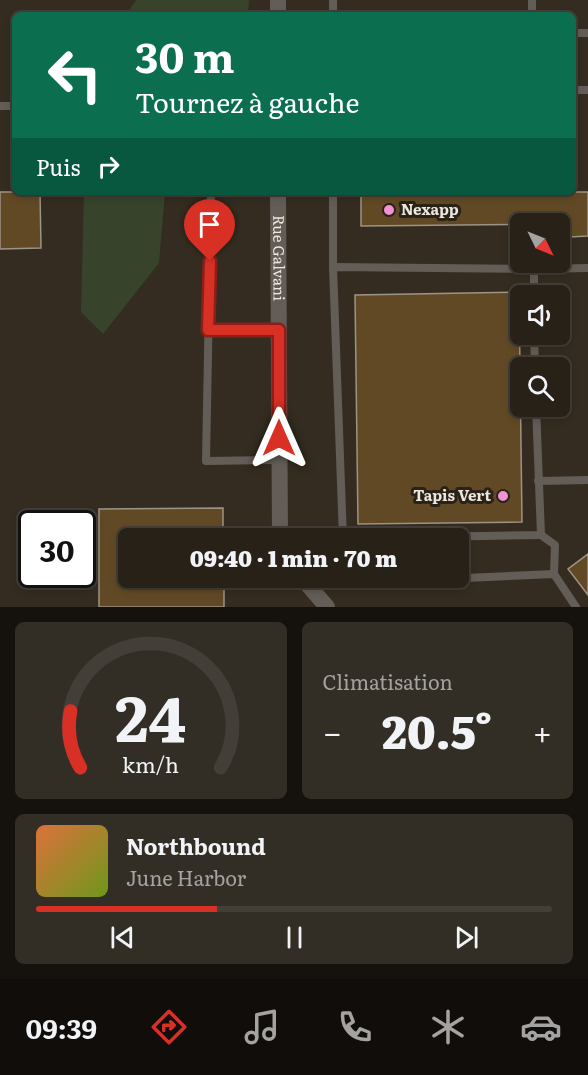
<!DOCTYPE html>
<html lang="fr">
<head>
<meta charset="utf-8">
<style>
	body { margin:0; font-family:Literata,serif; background:#332e25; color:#f1f3f6; height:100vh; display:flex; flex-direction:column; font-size:22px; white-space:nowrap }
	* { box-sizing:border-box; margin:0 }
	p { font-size:20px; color:#a4a3a2 }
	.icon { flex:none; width:33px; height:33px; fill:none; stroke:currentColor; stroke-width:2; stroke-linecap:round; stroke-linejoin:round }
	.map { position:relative; height:607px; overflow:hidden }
	.details { display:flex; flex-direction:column; gap:15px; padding:15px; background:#15120d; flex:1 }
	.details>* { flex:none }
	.guide { position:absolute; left:12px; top:12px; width:564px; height:183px; border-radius:9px; box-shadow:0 3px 9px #0003,0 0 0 2px #433e37; background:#0b6e4f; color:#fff; overflow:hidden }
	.needle { width:39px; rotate:133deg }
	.fabs { position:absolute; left:510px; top:213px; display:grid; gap:12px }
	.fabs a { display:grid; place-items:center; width:60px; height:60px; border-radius:9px; background:#272118; box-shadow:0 3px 9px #0003,0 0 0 2px #433e37; font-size:30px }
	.speed { position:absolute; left:18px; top:510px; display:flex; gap:12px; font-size:30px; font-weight:700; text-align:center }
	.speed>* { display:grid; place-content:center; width:78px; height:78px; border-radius:50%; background:#272118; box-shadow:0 3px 9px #0003,0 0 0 2px #433e37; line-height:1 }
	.speed .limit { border:3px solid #111; border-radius:9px; background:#fff; color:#111 }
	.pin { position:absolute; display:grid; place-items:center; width:51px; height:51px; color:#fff; margin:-62px -26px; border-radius:50% 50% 50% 0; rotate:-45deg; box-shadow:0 0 6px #0007 }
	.pin .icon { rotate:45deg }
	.me { position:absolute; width:66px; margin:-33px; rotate:0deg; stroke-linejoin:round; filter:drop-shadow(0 0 4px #0008) }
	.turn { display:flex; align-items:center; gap:21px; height:126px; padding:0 24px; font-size:27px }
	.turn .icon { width:78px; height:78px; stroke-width:2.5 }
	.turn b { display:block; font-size:42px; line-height:51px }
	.then { display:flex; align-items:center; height:57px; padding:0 24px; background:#0003; gap:12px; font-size:22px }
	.big { font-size:45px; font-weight:800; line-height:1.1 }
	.details .widget { flex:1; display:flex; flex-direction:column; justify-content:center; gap:9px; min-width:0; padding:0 21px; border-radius:9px; background:#332e25 }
	.details .dial { align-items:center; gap:0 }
	.dial svg { height:156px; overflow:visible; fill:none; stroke:#433e37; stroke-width:7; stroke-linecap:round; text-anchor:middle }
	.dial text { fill:#f1f3f6; stroke:none }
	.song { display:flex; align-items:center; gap:18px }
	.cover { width:72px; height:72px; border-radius:9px; background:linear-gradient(135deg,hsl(20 70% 55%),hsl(80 70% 35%)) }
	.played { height:6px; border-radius:3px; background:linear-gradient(90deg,#d93025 35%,#433e37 35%) }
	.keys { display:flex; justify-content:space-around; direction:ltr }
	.heat { display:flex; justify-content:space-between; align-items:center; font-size:33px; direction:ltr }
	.details .tiles { flex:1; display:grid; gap:15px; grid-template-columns:1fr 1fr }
	.widget:last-child { grid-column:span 2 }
	.trip { position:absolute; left:118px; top:528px; width:351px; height:60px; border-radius:9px; background:#272118; box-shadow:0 3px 9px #0003,0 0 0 2px #433e37; font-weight:800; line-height:60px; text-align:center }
	.tabs { display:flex; height:96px; justify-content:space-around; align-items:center; background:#100d0a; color:#a4a3a2 }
	.tabs .icon { width:42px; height:42px }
	.tabs .active { color:#d93025 }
	.tabs b { font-size:27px; color:#f1f3f6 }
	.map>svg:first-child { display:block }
	.green { fill:#37432a }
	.building { fill:#614925; stroke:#9e9485; stroke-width:1.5 }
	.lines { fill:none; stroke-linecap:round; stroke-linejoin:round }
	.lane { stroke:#625d57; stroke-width:8 }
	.street { stroke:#625d57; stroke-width:16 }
	.route-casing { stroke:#8d1f18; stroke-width:15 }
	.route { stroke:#d93025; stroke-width:10 }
	.poi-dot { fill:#f391d5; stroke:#2a2216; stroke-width:2 }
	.labels { text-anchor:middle; stroke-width:6; stroke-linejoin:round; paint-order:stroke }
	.poi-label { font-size:15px; font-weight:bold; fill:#ede7df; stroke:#2a2216; text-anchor:start }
	.street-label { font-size:15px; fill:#ede7df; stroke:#2a2216 }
</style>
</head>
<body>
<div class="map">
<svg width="588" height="607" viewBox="0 0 588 607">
	<rect width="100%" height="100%" fill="#342c20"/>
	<g class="green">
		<polygon points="136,0 249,0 248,15 126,15"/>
		<polygon points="84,192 165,192 159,263 103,334 81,312"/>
	</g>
	<g class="building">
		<polygon points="0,192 40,192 41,248 0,249"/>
		<polygon points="361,192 588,192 588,236 570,237 570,224 560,224 361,226"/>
		<polygon points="519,292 522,522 358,524 355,295"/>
		<polygon points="223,508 223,538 129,538 129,578 224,578 224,607 99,607 99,509"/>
		<polygon points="588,554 588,595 568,569"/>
	</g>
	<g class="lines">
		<g class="lane">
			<polyline points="333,15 333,0"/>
			<polyline points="532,15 532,0"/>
			<polyline points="573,33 588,33"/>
			<polyline points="573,90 588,90"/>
			<polyline points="0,106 15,106"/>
			<polyline points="211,192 206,461 279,460"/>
			<polyline points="333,267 333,192"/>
			<polyline points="534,269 534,296"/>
			<polyline points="208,330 279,330"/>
			<polyline points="534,334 535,368"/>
			<polyline points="538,481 588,480"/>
			<polyline points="541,535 555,545 554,574"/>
			<polyline points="343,538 333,267 534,269 588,268"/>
			<polyline points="369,538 541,535 536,406"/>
			<polyline points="310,585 554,574 576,607"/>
		</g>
		<g class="street">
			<polyline points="278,15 278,0"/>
			<path id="s1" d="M278,192L280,538"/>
			<polyline points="302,578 327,607"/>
		</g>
	</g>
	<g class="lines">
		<defs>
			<polyline id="route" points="210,261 208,330 279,330 279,438"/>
		</defs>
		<use href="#route" class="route-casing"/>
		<use href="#route" class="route"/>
	</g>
	<g class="poi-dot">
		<circle cx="389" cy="210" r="6"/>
		<circle cx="503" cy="496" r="6"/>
	</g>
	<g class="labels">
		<g class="poi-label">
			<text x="401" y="215">Nexapp</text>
			<text x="491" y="501" text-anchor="end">Tapis Vert</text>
		</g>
		<g class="street-label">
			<text dy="5" stroke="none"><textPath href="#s1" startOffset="66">Rue Galvani</textPath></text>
		</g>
	</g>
</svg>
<div class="fabs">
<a><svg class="needle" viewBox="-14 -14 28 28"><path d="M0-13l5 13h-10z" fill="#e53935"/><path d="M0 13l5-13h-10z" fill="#a4a3a2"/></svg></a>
<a><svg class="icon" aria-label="sound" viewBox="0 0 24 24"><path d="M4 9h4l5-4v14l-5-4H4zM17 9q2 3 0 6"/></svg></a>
<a><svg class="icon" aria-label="search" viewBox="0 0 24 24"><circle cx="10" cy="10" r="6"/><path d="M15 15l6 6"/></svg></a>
</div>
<div class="speed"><div class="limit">30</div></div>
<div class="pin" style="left:210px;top:261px;background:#d93025"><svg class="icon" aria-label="arrive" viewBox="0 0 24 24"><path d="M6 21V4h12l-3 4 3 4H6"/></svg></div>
<svg class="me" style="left:279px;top:438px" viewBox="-20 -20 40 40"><path d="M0-17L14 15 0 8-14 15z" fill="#d93025" stroke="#fff" stroke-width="4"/></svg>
<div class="trip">09:40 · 1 min · 70 m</div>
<div class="guide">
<div class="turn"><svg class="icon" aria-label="left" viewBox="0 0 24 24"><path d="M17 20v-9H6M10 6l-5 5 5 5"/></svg><div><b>30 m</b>Tournez à gauche</div></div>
<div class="then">Puis<svg class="icon" aria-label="right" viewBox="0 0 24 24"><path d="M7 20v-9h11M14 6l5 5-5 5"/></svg></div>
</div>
</div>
<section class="details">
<div class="tiles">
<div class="widget dial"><svg viewBox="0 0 100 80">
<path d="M14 69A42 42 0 1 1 86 69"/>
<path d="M14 69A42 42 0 0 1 9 40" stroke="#d93025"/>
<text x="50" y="56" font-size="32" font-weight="700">24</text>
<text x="50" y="72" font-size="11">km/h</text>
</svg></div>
<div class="widget"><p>Climatisation</p>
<div class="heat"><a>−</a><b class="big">20.5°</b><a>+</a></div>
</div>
<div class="widget">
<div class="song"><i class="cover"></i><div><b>Northbound</b><p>June Harbor</p></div></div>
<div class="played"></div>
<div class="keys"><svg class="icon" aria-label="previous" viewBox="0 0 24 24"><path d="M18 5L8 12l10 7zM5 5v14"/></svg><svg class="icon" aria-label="pause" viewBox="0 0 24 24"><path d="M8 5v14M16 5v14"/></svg><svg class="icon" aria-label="next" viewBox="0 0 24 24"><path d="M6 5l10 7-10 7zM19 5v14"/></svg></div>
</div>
</div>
</section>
<nav class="tabs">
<b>09:39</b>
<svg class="icon active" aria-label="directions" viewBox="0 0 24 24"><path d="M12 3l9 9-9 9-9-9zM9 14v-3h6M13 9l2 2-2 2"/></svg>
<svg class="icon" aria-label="music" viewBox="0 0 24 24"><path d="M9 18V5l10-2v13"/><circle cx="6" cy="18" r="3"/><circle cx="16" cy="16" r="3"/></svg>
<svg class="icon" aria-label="phone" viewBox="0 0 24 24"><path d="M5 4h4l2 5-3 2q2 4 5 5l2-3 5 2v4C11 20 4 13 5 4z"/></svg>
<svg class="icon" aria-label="climate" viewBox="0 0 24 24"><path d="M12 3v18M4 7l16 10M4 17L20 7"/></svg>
<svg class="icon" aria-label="car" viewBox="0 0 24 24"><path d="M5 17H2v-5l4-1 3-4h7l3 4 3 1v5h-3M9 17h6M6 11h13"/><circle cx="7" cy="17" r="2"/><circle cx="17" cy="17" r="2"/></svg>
</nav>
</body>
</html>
